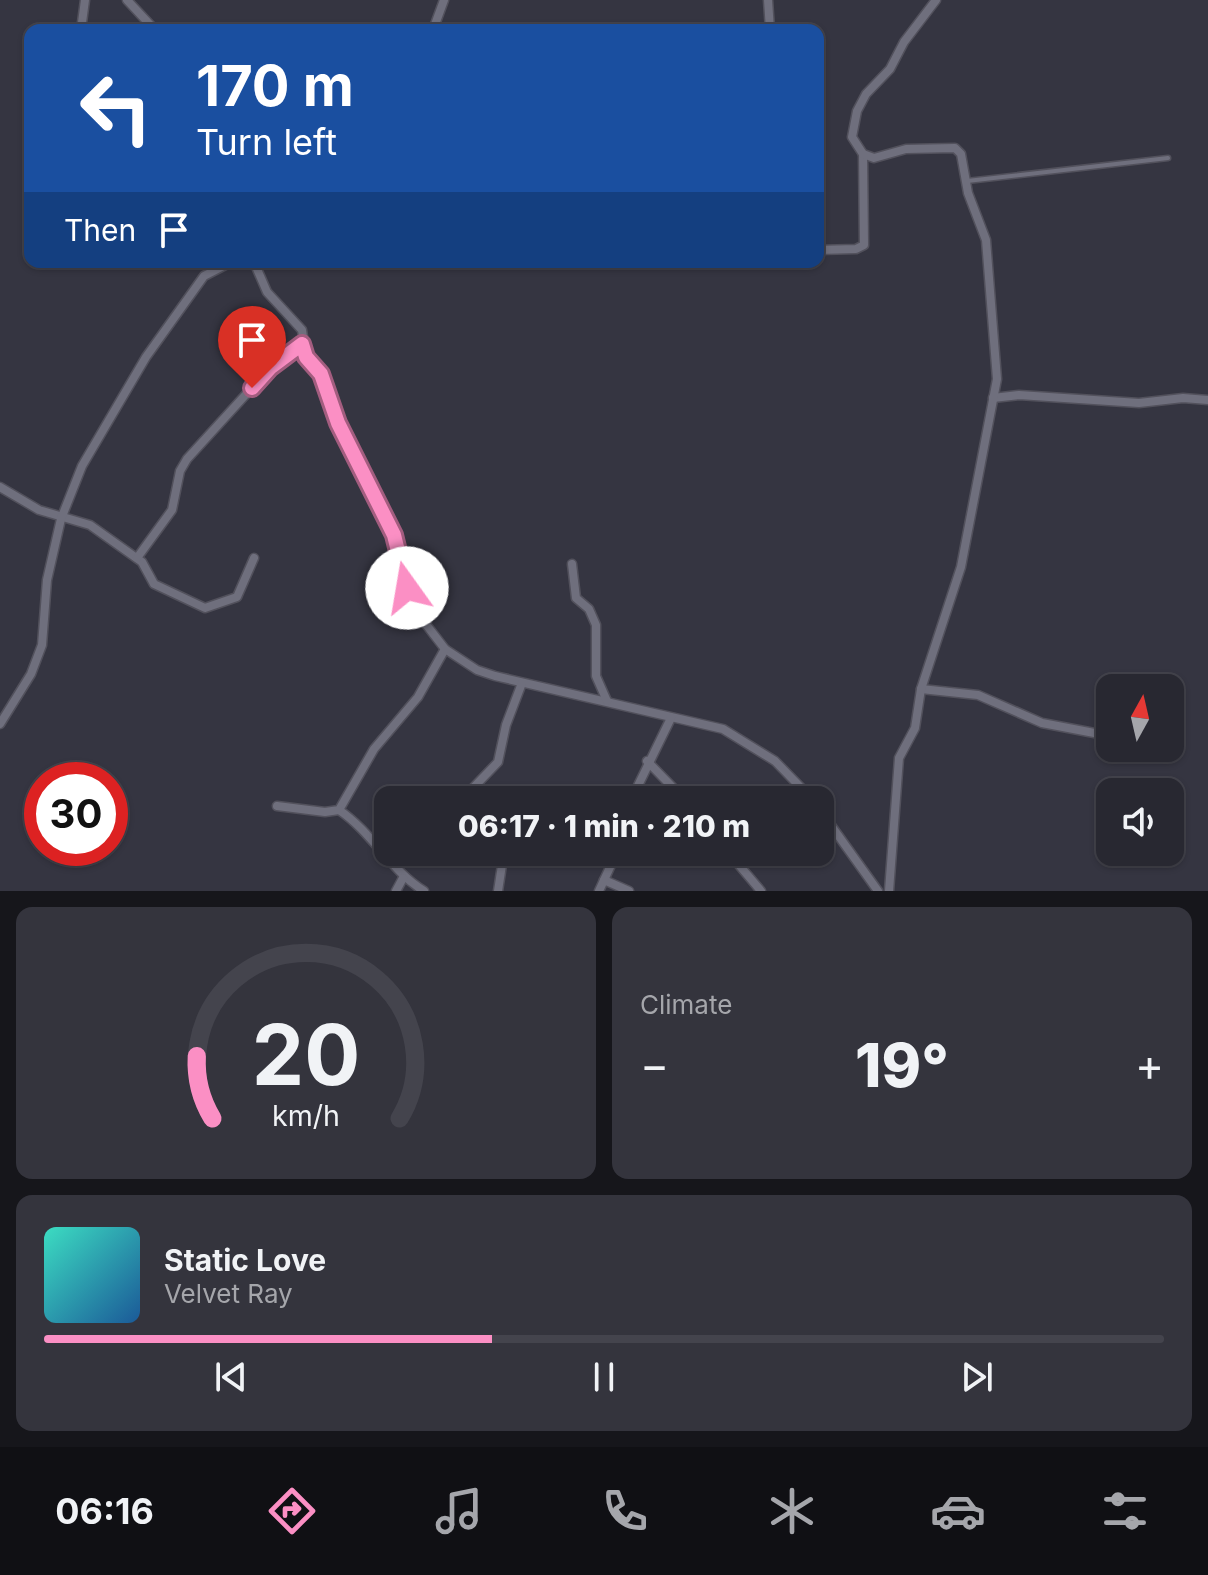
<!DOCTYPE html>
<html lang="en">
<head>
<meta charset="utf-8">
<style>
	body { margin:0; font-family:Inter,sans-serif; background:#34343d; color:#f1f3f6; height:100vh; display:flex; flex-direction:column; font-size:30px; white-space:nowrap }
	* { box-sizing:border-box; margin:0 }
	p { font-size:26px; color:#a5a6ab }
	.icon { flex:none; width:44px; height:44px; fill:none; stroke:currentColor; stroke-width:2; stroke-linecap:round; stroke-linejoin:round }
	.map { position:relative; height:891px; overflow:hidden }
	.sheet { display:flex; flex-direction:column; gap:16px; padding:16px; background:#16161b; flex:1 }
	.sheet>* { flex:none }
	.banner { position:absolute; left:24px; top:24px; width:800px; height:244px; border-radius:16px; box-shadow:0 2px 6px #0004,0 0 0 2px #44444d; background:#1a4fa0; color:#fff; overflow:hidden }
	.needle { width:52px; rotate:8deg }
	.controls { position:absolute; left:1096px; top:674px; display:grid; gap:16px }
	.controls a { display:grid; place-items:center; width:88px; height:88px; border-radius:16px; background:#282831; box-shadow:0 2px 6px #0004,0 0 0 2px #44444d; font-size:40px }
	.speed { position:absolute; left:24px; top:762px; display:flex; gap:16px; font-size:40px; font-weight:700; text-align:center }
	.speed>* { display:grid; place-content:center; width:104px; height:104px; border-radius:50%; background:#282831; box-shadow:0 2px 6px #0004,0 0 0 2px #44444d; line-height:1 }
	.speed .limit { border:12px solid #d22; background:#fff; color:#111 }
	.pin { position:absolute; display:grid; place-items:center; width:68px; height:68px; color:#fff; margin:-82px -34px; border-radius:50% 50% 50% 0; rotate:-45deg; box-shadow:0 0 8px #0007 }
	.pin .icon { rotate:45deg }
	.me { position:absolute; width:88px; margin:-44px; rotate:347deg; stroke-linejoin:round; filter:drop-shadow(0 0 6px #0008) }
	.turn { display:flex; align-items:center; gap:28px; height:168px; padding:0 40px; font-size:36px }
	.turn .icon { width:104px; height:104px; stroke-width:2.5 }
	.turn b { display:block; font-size:56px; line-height:68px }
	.then { display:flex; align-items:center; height:76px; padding:0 40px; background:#0003; gap:16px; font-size:30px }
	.big { font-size:60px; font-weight:800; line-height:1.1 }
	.sheet .widget { flex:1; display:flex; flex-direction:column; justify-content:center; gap:12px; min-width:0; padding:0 28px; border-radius:16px; background:#34343d }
	.sheet .dial { align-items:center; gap:0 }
	.dial svg { height:208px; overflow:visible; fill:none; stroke:#44444d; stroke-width:7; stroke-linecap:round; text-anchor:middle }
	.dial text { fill:#f1f3f6; stroke:none }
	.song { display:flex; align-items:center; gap:24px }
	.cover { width:96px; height:96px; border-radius:12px; background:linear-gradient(135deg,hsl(170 70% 55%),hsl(210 70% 35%)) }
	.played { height:8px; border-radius:4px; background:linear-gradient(90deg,#fb8fc4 40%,#44444d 40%) }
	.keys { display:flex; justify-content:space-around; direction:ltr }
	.heat { display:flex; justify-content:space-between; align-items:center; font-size:44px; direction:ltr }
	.sheet .tiles { flex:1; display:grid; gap:16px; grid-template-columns:1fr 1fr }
	.widget:last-child { grid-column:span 2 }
	.trip { position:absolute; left:374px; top:786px; width:460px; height:80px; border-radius:16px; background:#282831; box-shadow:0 2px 6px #0004,0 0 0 2px #44444d; font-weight:800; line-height:80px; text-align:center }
	.tabs { display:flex; height:128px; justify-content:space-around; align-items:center; background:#101014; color:#a5a6ab }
	.tabs .icon { width:56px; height:56px }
	.tabs .active { color:#fb8fc4 }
	.tabs b { font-size:36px; color:#f1f3f6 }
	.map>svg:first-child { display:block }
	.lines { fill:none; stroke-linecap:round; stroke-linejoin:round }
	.service-casing { stroke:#52515c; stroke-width:7 }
	.minor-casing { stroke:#52515c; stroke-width:11 }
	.service { stroke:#6f6f7d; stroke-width:4 }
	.minor { stroke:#6f6f7d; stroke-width:8 }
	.route-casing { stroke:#a35d7f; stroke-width:20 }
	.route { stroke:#fb8fc4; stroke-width:14 }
</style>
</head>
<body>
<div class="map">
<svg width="1208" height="891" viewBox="0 0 1208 891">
	<rect width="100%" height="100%" fill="#353541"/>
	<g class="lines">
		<defs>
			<polyline id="service" points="967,181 1168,158"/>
			<g id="minor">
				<polyline points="127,0 155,30"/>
				<polyline points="768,0 770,30"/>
				<polyline points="81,30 85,0"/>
				<polyline points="433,30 444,0"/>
				<polyline points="818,250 856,249 864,245 863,154"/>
				<polyline points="254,262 267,292 302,330 306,357 321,374 338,423 394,535 407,588 418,614 445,649 477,670 495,676 723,729 775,761 813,800"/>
				<polyline points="993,398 1019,395 1139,403 1183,398 1208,400"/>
				<polyline points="0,487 39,510 90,525 142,562 154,584 205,608 237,597 254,558"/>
				<polyline points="137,558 172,510 180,471 187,459 270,368 302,344"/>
				<polyline points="572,564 576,598 589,609 596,625 596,676 607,701"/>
				<polyline points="921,689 978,695 1042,723 1110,736"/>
				<polyline points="0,724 31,674 42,645 47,580 61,519 82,466 146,357 204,276 231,262"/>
				<polyline points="647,761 685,800"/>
				<polyline points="473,788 498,762 506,725 522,683"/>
				<polyline points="631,800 671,718"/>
				<polyline points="277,806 325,812 339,810 374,749 418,697 445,649"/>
				<path d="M339,810C373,833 390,870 424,891"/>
				<polyline points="820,810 878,891"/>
				<polyline points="728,852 761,891"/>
				<polyline points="604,880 629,891"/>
				<polyline points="396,891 403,878"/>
				<polyline points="498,891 504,852"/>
				<polyline points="599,891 617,852"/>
				<polyline points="889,891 899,758 915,728 921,689 961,567 997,379 986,240 968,193 961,154 955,148 906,149 874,158 863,154 852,137 857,111 866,94 890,69 904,42 936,0"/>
			</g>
		</defs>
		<use href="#service" class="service-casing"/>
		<use href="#minor" class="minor-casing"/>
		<use href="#service" class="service"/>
		<use href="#minor" class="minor"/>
	</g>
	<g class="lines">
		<defs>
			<polyline id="route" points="252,388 270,368 302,344 306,357 321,374 338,423 394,535 407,588"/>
		</defs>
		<use href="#route" class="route-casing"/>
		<use href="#route" class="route"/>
	</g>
</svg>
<div class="controls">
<a><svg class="needle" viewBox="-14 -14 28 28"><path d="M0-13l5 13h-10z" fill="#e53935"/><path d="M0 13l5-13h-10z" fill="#a5a6ab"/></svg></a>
<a><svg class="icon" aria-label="sound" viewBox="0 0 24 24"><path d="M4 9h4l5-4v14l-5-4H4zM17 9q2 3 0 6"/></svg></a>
</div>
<div class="speed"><div class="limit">30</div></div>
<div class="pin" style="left:252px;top:388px;background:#d93025"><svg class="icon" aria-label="arrive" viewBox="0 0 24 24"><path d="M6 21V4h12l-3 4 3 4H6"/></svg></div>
<svg class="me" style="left:407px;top:588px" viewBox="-20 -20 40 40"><circle r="19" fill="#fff"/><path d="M0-13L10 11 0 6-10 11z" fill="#fb8fc4"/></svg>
<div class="trip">06:17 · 1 min · 210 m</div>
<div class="banner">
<div class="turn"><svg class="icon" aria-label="left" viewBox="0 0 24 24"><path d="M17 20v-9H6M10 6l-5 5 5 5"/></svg><div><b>170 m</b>Turn left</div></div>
<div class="then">Then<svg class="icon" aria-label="arrive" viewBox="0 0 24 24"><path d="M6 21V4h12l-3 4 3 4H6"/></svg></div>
</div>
</div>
<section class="sheet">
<div class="tiles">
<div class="widget dial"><svg viewBox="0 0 100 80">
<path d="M14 69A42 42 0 1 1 86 69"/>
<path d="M14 69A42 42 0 0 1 8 45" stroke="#fb8fc4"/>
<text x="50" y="56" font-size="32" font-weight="700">20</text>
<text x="50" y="72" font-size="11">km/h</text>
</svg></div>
<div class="widget"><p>Climate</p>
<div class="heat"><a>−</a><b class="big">19°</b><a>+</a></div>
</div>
<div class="widget">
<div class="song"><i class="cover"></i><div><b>Static Love</b><p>Velvet Ray</p></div></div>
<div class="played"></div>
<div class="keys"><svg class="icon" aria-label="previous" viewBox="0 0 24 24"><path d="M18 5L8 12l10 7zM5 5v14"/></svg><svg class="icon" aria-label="pause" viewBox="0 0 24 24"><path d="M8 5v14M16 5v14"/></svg><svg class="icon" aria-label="next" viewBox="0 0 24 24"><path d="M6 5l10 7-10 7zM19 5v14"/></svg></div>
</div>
</div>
</section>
<nav class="tabs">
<b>06:16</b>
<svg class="icon active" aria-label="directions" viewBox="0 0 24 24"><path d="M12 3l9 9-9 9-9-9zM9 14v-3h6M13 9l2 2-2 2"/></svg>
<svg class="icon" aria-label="music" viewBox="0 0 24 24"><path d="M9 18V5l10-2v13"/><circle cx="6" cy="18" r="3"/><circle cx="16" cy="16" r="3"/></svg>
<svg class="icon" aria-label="phone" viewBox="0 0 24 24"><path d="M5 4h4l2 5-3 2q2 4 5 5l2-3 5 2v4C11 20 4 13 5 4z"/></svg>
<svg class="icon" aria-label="climate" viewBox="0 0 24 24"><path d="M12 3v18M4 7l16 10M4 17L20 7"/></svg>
<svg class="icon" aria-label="car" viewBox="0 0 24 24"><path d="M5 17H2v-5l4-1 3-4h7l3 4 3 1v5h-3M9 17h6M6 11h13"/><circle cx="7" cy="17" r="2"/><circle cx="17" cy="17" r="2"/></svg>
<svg class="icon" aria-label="filters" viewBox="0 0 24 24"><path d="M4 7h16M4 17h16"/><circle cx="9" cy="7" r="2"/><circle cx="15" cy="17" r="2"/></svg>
</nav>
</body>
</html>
